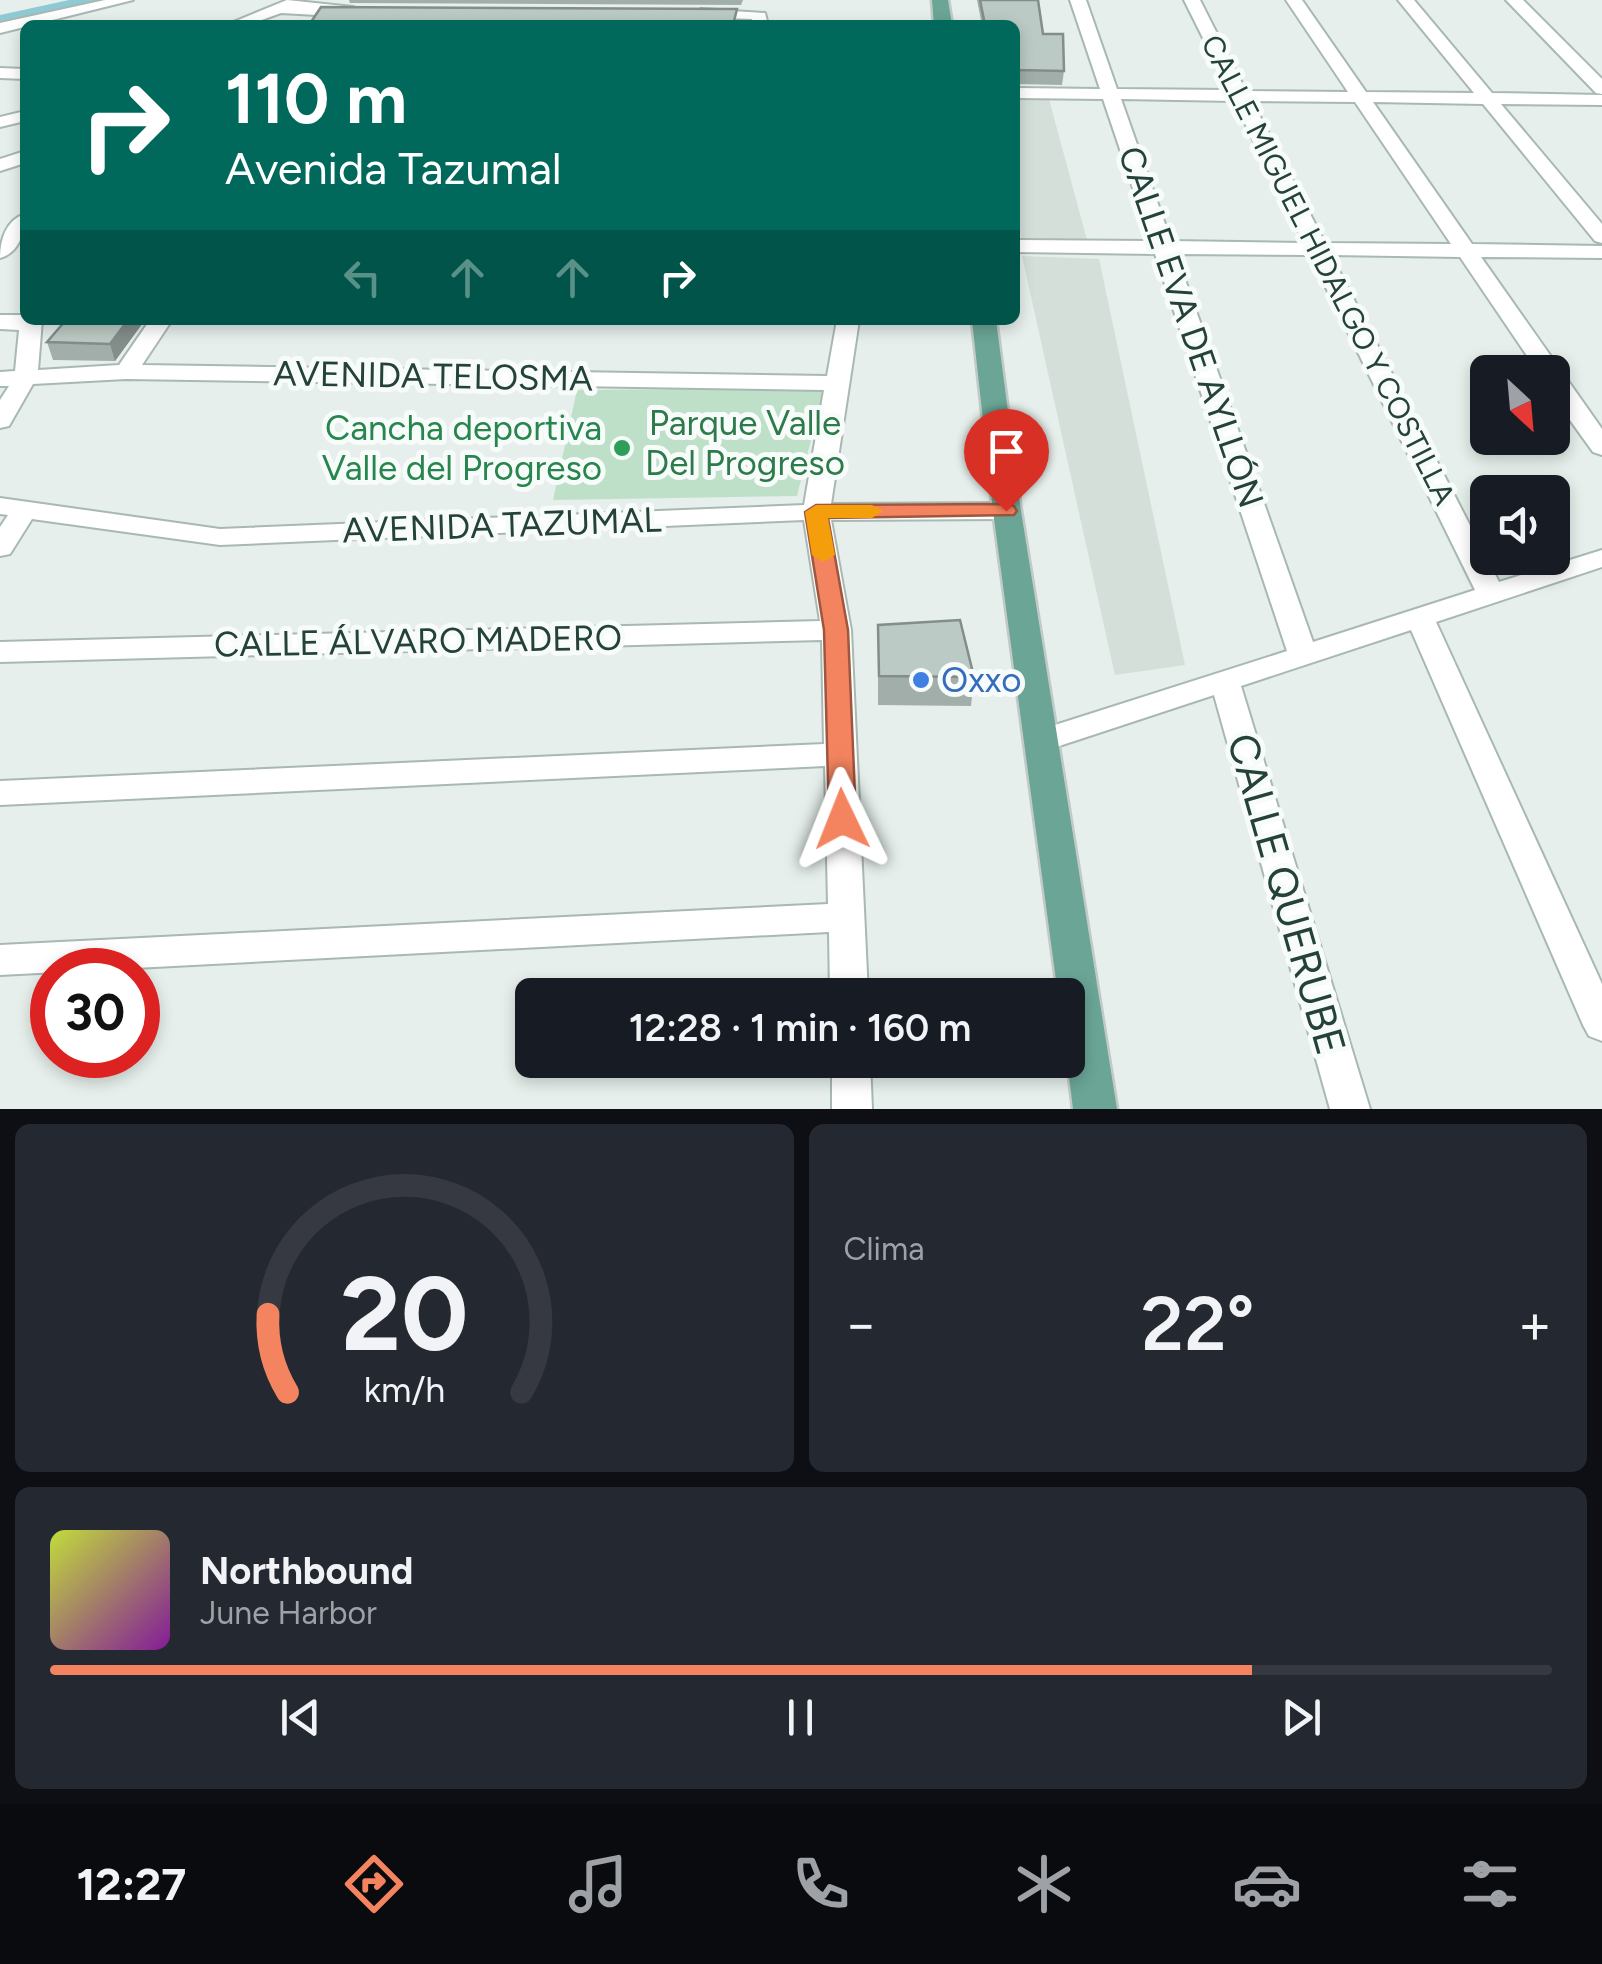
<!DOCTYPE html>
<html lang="es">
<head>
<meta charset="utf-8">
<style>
	body { margin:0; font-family:Figtree,sans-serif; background:#242831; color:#f1f3f6; height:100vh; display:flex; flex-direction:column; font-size:38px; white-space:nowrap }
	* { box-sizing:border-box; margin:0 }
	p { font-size:32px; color:#9ea1a6 }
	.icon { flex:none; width:55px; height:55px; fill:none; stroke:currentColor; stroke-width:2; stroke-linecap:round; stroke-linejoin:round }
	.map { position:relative; height:1109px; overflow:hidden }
	.details { display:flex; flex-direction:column; gap:15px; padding:15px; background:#0d0f14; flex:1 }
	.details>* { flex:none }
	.guide { position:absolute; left:20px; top:20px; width:1000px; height:305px; border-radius:15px; box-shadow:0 5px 15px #0003; background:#00695c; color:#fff; overflow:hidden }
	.needle { width:65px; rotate:154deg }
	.controls { position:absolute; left:1470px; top:355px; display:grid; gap:20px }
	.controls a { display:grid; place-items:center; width:100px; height:100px; border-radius:15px; background:#171b24; box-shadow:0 5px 15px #0003; font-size:50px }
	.speed { position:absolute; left:30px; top:948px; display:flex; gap:20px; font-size:50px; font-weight:700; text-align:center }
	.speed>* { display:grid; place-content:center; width:130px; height:130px; border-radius:50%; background:#171b24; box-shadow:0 5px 15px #0003; line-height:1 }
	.speed .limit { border:15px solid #d22; background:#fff; color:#111 }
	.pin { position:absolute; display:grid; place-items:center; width:85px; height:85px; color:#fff; margin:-102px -42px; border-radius:50% 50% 50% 0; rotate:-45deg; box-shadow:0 0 10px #0007 }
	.pin .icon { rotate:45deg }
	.me { position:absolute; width:110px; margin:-55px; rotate:358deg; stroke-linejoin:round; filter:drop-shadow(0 0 8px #0008) }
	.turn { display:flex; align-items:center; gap:35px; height:210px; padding:0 40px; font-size:45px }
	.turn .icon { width:130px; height:130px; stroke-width:2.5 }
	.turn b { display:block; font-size:70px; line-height:85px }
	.lanes { display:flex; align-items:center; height:95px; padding:0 40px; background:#0003; justify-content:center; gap:50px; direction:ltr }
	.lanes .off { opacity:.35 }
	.big { font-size:75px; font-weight:600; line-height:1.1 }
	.details .card { flex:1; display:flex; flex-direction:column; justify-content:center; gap:15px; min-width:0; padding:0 35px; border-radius:15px; background:#242831 }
	.details .dial { align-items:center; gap:0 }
	.dial svg { height:260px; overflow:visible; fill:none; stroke:#363941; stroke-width:7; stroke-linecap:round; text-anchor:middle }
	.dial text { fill:#f1f3f6; stroke:none }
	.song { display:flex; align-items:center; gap:30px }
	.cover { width:120px; height:120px; border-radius:15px; background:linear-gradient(135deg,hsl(70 70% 55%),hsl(290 70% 35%)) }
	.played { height:10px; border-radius:5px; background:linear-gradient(90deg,#f4845f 80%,#363941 80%) }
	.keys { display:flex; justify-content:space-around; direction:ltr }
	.heat { display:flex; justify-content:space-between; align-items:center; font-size:55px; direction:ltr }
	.details .tiles { flex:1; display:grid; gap:15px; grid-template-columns:1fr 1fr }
	.card:last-child { grid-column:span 2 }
	.trip { position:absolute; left:515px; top:978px; width:570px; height:100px; border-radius:15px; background:#171b24; box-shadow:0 5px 15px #0003; font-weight:600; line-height:100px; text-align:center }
	.tab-bar { display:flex; height:160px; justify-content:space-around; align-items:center; background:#090b0e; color:#9ea1a6 }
	.tab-bar .icon { width:70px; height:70px }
	.tab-bar .selected { color:#f4845f }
	.tab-bar b { font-size:45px; color:#f1f3f6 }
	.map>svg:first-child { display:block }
	.built { fill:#d4dfda }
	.green { fill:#bfe0c8 }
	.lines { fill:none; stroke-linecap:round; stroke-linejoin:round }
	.canal { fill:#8ec9d4; fill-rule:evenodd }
	.minor-casing { stroke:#a8b8b2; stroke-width:4 }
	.primary-casing { stroke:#c2cac8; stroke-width:5 }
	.minor { fill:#fff; fill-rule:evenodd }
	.primary { fill:#6aa596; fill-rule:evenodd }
	.wall { fill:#a1aea9 }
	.shaded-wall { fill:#838d89 }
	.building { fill:#bbcac4; stroke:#838d89; stroke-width:2.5 }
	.route { fill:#f4845f; stroke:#9f563e; stroke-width:2.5 }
	.slow { fill:#f59e0b }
	.leisure-dot { fill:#2e9e5b; stroke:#f7fbf9; stroke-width:4 }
	.shop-dot { fill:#3f7fe0; stroke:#f7fbf9; stroke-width:4 }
	.labels { text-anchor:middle; stroke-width:10; stroke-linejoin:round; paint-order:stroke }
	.far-street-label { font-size:30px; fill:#24423a; stroke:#f7fbf9 }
	.street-label { font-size:35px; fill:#24423a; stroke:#f7fbf9 }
	.park-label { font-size:35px; fill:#2d7a4b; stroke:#f7fbf9 }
	.leisure-label { font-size:35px; fill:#27864d; stroke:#f7fbf9; text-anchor:end }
	.shop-label { font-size:35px; fill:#366cbe; stroke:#f7fbf9; text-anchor:start }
	.near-street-label { font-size:42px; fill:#24423a; stroke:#f7fbf9 }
</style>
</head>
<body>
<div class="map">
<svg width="1602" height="1109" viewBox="0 0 1602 1109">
	<rect width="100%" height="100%" fill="#e6efeb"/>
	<g class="built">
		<polygon points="1015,99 1049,99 1087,240 1021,238 1015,210"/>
		<polygon points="1022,256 1099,259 1185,665 1115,675"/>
	</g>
	<polygon class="green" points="824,388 797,496 553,500 577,390"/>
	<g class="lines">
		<polygon class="canal" points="69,0 98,0 0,25 0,15"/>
		<defs>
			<g id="minor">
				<polygon points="105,0 133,0 0,33 0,23"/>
				<polygon points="287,0 353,7 361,12 353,17 281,13 248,25 226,25"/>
				<path d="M1070,0H1086L1117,89L1229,90L1184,0H1200L1246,91L1348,92L1286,0H1302L1366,92L1474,93L1398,0H1414L1492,93L1602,95V105L1501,104L1602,224V243L1595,241L1483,104L1373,102L1472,244L1602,246V258L1481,257L1602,429V455L1593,452L1552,395V372H1538L1460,257L1331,255L1499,582L1602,550V567L1436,622L1602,984V1041L1589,1036L1583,1025L1411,630L1241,686L1370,1109H1330L1214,695L1041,752L1030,749L1025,741L1030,733L1287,651L1155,254L1015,252V240L1151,241L1103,99L1015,98V88L1100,89ZM1121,99L1234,101L1304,243L1171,241ZM1252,101L1355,102L1451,244L1325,243ZM1176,254L1310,255L1475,590L1313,642Z"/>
				<polygon points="1506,0 1523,0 1602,79 1602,94 1596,93"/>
				<polygon points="701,9 765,13 768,25 752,25 752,19 696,17 693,14"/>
				<polygon points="0,68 25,69 25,79 0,78"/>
				<polygon points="25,111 25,121 0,127 0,117"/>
				<polygon points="25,151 25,163 0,171 0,159"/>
				<path d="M25,214C25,232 19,253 0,258C0,240 6,220 25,214Z"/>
				<polygon points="0,315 25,315 25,320 42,320 38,370 119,365 150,320 172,320 142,365 827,376 837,320 859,320 831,504 1007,503 1020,511 1007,519 831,520 851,630 868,995 830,995 829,932 0,975 0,945 828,904 825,766 0,805 0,781 824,744 822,640 0,662 0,642 820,621 804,520 220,545 32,519 10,554 0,556 0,527 8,515 0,514 0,498 220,529 804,505 824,390 126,379 33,384 9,426 0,428 0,400 9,386 0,386 0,372 15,371 19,330 0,329"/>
				<polygon points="832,1060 870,1060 872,1109 832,1109"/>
			</g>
			<g id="primary">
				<polygon points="932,0 948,0 952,25 934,25"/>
				<polygon points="972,320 996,320 1021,511 1117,1109 1073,1109 1067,1060 1068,995 1058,995 993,511"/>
			</g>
		</defs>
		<use href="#minor" class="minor-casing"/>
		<use href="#primary" class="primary-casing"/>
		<use href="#minor" class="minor"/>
		<use href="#primary" class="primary"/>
	</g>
	<g class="wall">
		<polygon points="349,0 743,0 741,5 350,3"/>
		<polygon points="977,0 1038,0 1043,34 1064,71 1062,85 1015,84 1015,25 982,25"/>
		<polygon points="145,320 115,361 53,360 47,342"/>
		<polygon points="878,625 974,677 971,706 878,705"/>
	</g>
	<polygon class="shaded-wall" points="128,320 145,320 115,361 110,344"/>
	<g class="building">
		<polygon points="980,0 1038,0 1043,34 1063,34 1064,71 1016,70 1015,72 1015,25 985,25"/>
		<polygon points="321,7 737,9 733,25 309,25"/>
		<polygon points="66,320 128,320 110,344 47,342"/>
		<polygon points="960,620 974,677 879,676 878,625"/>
	</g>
	<polygon class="route" points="1006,504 1014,506 1017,511 1014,515 828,518 848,630 856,819 852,826 833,826 829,819 824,630 805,512 816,505"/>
	<polygon class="slow" points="816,505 872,505 883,511 872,518 828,518 835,555 823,562 812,555 805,512"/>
	<circle class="leisure-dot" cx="622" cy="448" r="10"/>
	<circle class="shop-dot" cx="921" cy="680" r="10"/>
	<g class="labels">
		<g class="far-street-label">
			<text transform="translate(1328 270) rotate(63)" y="10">CALLE MIGUEL HIDALGO Y COSTILLA</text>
		</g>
		<g class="street-label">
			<text transform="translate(1191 327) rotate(71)" y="12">CALLE EVA DE AYLLÓN</text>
			<text transform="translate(433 376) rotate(1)" y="12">AVENIDA TELOSMA</text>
			<text transform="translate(502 525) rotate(-2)" y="12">AVENIDA TAZUMAL</text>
			<text transform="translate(418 641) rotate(-1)" y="12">CALLE ÁLVARO MADERO</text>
		</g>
		<g class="park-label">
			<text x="745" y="435">Parque Valle<tspan x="745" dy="40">Del Progreso</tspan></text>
		</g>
		<g class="leisure-label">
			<text x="602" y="440">Cancha deportiva<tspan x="602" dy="40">Valle del Progreso</tspan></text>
		</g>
		<g class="shop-label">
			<text x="941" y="692">Oxxo</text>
		</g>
		<g class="near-street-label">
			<text transform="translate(1287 894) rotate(74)" y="15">CALLE QUERUBE</text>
		</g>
	</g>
</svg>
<div class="controls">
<a><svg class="needle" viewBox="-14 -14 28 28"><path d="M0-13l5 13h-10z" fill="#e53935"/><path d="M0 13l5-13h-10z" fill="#9ea1a6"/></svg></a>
<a><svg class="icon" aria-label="sound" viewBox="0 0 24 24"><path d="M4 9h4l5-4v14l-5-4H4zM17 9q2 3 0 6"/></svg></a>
</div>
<div class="speed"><div class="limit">30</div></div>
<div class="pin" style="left:1006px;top:511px;background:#d93025"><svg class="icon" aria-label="arrive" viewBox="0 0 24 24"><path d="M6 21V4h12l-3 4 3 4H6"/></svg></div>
<svg class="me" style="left:842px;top:819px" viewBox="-20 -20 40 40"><path d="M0-17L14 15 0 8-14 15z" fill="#f4845f" stroke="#fff" stroke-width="4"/></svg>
<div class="trip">12:28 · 1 min · 160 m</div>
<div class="guide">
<div class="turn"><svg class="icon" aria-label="right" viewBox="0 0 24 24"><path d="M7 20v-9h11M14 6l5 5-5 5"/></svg><div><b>110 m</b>Avenida Tazumal</div></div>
<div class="lanes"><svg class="icon off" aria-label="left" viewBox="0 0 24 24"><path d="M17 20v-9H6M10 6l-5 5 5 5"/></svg><svg class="icon off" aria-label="ahead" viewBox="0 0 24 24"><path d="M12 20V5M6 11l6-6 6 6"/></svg><svg class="icon off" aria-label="ahead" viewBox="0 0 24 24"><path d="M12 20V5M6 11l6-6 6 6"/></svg><svg class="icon" aria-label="right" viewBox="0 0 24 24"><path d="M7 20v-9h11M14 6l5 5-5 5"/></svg></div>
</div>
</div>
<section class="details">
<div class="tiles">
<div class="card dial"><svg viewBox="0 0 100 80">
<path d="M14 69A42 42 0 1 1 86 69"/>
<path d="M14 69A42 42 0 0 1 8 45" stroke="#f4845f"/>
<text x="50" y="56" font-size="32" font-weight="700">20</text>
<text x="50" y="72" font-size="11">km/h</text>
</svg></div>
<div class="card"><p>Clima</p>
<div class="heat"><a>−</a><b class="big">22°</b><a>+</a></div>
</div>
<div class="card">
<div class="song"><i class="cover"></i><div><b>Northbound</b><p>June Harbor</p></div></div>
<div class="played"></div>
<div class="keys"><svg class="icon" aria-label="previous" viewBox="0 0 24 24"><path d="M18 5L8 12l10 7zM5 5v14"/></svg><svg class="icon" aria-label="pause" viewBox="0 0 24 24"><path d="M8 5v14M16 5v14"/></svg><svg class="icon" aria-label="next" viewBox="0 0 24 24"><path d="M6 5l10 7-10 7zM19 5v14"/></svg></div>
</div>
</div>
</section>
<nav class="tab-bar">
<b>12:27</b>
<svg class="icon selected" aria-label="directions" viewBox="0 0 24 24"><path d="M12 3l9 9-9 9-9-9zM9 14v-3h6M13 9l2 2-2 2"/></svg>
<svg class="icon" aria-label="music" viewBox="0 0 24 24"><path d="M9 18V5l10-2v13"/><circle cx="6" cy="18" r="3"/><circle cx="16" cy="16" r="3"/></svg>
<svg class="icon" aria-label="phone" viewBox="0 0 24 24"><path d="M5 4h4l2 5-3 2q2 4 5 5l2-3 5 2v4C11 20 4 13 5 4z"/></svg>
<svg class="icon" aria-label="climate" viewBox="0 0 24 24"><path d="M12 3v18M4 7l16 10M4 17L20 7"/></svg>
<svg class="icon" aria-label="car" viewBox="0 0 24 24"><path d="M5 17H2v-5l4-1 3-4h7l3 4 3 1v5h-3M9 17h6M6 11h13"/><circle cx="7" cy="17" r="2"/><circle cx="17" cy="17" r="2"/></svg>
<svg class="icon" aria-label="filters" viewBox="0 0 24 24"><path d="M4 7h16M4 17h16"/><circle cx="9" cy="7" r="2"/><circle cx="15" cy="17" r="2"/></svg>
</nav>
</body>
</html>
